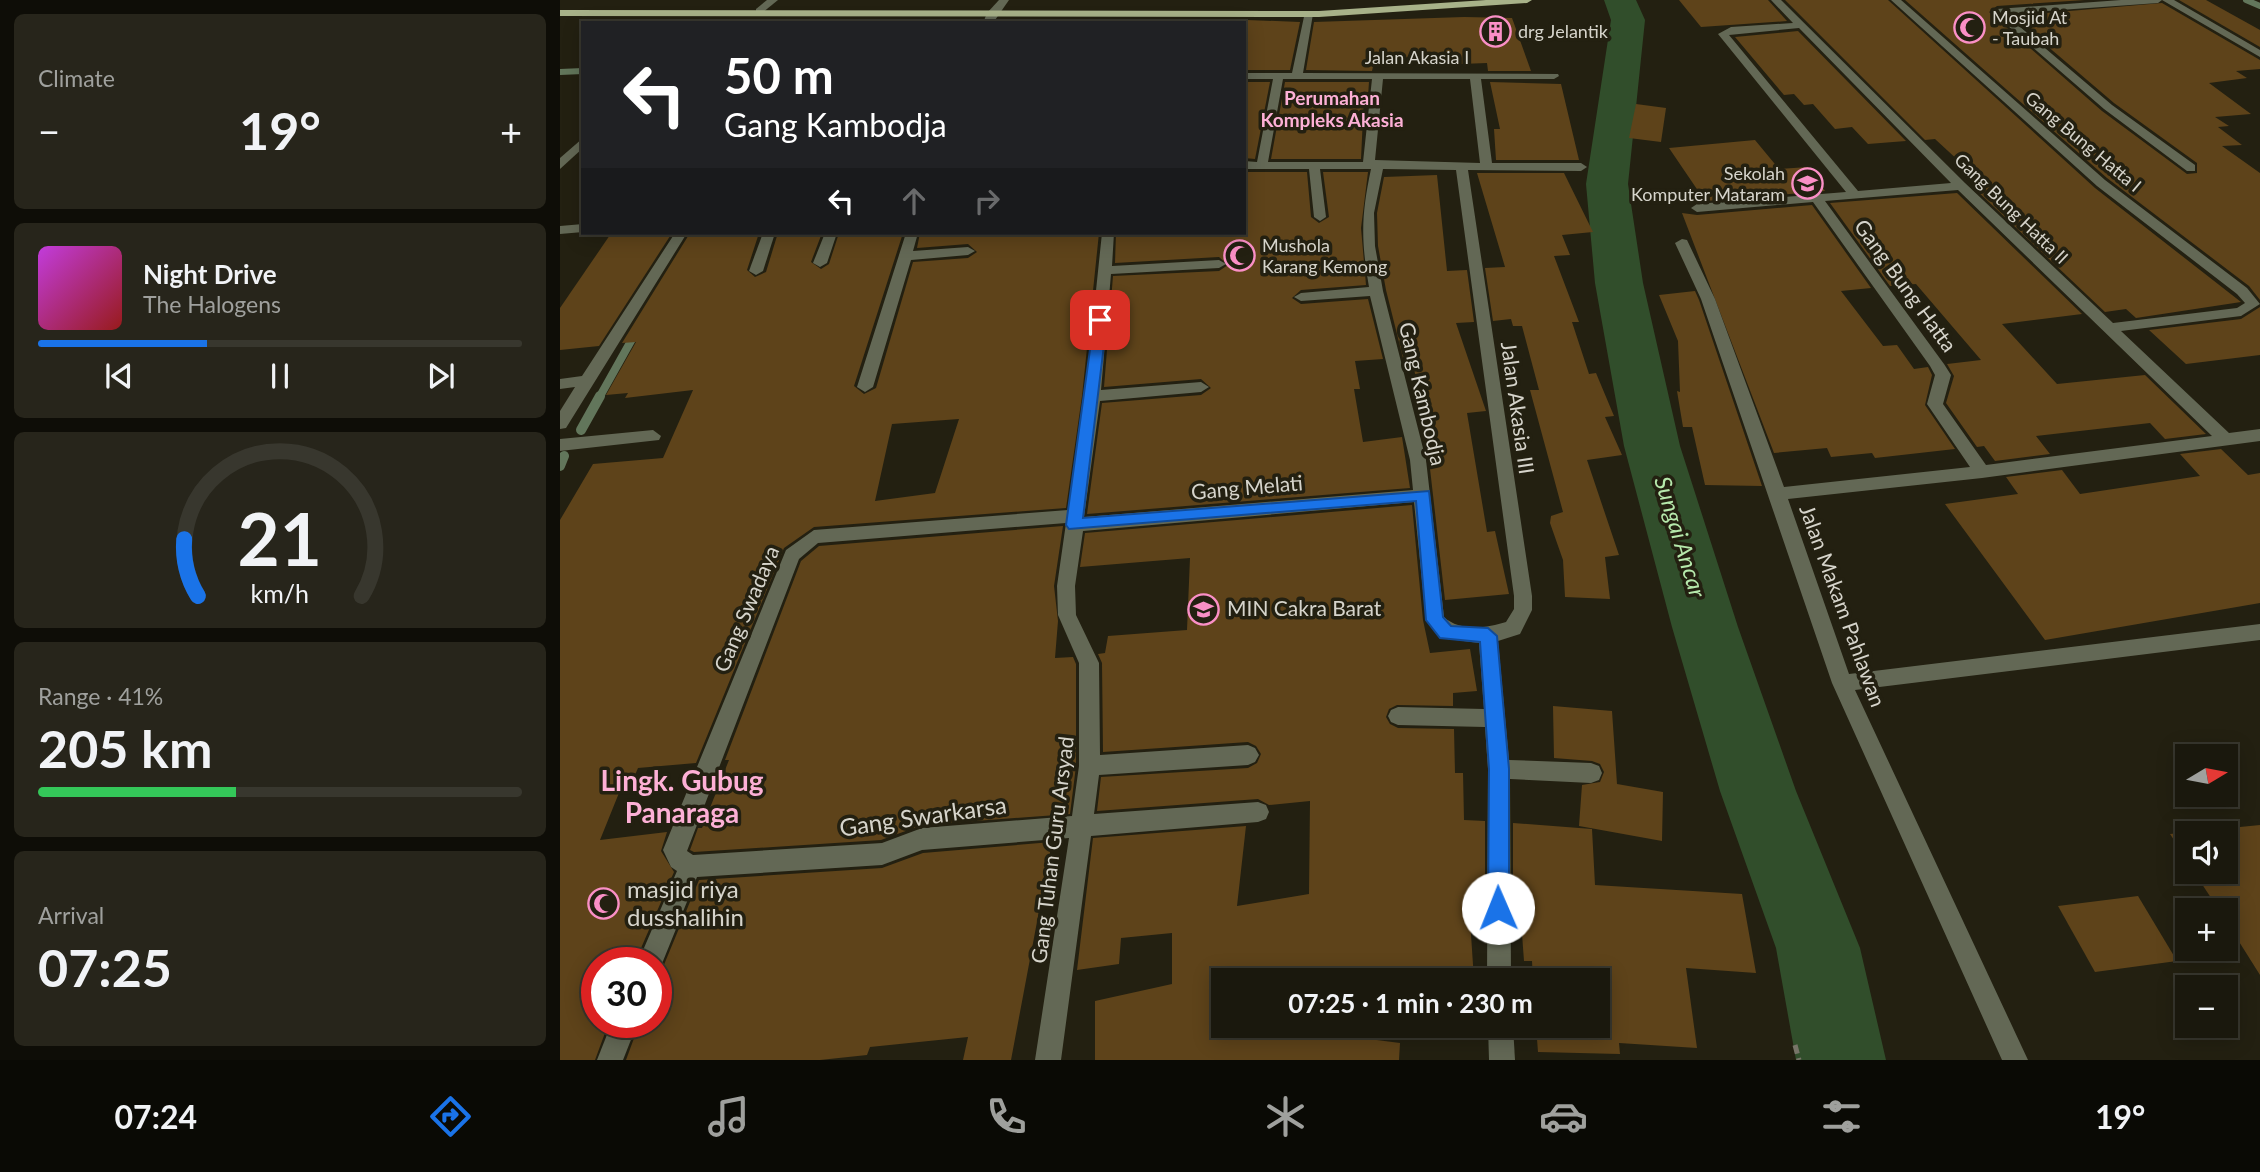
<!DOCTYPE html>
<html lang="en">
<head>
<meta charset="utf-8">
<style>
	body { margin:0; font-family:Lato,sans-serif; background:#27251b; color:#f1f3f6; height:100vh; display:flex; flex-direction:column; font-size:26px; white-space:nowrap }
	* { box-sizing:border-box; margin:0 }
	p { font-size:23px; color:#9fa09d }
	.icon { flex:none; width:38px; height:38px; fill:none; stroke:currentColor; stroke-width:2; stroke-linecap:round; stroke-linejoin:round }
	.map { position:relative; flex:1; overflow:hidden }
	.sheet { display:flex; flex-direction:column; gap:14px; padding:14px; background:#0e0d07; width:560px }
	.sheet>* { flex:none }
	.top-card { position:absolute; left:21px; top:21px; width:665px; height:214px; border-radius:0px; box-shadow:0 4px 18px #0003,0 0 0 2px #38372e; background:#202124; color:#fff; overflow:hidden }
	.needle { width:46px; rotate:80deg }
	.tools { position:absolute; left:1615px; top:744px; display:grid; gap:14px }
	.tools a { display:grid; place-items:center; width:63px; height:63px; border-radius:0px; background:#1a180d; box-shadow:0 4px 18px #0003,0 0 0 2px #38372e; font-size:35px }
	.speed { position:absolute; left:21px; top:947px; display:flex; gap:14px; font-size:35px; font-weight:700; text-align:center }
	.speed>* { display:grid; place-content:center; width:91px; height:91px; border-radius:50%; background:#1a180d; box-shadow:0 4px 18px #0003,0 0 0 2px #38372e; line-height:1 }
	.speed .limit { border:10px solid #d22; background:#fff; color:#111 }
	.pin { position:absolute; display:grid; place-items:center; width:60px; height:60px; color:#fff; margin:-30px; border-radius:14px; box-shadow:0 4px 10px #0006 }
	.me { position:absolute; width:77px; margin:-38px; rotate:359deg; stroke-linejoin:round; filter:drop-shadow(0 0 5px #0008) }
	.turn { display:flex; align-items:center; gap:24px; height:147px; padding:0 28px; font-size:32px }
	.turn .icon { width:91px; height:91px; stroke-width:2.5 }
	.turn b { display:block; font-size:49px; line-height:60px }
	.lanes { display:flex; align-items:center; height:66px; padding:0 28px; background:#0003; justify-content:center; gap:35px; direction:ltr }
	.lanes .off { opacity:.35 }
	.big { font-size:52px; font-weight:700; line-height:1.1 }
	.sheet .tile { flex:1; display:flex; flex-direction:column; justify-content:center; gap:10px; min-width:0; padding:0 24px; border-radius:10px; background:#27251b }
	.sheet .dial { align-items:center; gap:0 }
	.dial svg { height:182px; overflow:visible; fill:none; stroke:#38372e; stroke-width:7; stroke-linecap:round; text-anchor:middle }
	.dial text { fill:#f1f3f6; stroke:none }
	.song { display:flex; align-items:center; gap:21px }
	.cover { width:84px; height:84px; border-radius:10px; background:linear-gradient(135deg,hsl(290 70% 55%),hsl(0 70% 35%)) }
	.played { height:7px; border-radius:4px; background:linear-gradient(90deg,#1a73e8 35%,#38372e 35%) }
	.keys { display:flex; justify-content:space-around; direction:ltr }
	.heat { display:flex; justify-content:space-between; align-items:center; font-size:38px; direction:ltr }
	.charge { height:10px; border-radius:5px; background:linear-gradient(90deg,#34c759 41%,#38372e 0) }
	.trip { position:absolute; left:651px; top:968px; width:399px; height:70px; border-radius:0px; background:#1a180d; box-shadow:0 4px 18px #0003,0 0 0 2px #38372e; font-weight:700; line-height:70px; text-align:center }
	.dock { display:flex; height:112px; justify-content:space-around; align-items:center; background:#0a0a05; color:#9fa09d }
	.dock .icon { width:49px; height:49px }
	.dock .selected { color:#1a73e8 }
	.dock b { font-size:32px; color:#f1f3f6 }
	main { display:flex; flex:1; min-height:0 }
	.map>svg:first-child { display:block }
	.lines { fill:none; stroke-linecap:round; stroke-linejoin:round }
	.stream-far2 { stroke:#62765b; stroke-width:6 }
	.stream-far1 { stroke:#62765b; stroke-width:8 }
	.stream { stroke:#62765b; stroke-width:10 }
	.river { fill:#314e2b; fill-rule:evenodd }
	.building { fill:#5e431a; fill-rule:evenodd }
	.path { stroke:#777468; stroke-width:5; stroke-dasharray:9 4.5; stroke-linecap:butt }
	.minor { fill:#636855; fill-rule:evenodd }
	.major { fill:#a8b289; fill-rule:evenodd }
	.route { fill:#1a73e8; stroke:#114b97; stroke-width:2 }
	.labels { text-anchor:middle; stroke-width:7; stroke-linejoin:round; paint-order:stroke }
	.far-poi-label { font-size:18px; fill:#d6d4cb; stroke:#232011; text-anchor:start }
	.far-street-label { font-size:18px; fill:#d6d4cb; stroke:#232011 }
	.far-neighbourhood-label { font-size:19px; font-weight:bold; fill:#fdb0d6; stroke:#232011 }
	.street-label { font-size:21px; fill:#d6d4cb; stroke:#232011 }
	.poi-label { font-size:21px; fill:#d6d4cb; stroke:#232011; text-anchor:start }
	.water-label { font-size:23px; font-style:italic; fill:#b6e9ac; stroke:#232011 }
	.near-street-label { font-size:24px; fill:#d6d4cb; stroke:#232011 }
	.near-poi-label { font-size:24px; fill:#d6d4cb; stroke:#232011; text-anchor:start }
	.near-neighbourhood-label { font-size:28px; font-weight:bold; fill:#fdb0d6; stroke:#232011 }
</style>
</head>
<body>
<main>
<section class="sheet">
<div class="tile"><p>Climate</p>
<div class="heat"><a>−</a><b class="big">19°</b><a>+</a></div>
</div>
<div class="tile">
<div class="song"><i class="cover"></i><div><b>Night Drive</b><p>The Halogens</p></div></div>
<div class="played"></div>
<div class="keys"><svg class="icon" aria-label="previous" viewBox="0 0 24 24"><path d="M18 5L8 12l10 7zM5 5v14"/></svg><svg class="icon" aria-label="pause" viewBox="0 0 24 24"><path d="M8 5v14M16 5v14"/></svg><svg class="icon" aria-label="next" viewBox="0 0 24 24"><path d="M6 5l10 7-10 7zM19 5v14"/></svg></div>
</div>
<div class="tile dial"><svg viewBox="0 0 100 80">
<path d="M14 69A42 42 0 1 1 86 69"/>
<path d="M14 69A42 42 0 0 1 8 44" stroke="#1a73e8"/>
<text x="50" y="56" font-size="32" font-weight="700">21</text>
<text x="50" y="72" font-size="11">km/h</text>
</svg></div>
<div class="tile"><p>Range · 41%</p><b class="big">205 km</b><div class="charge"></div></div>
<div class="tile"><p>Arrival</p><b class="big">07:25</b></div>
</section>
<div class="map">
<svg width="1700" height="1060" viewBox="0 0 1700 1060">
	<rect width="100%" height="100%" fill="#232011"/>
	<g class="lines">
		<g class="stream-far2">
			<polyline points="1686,0 1700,6"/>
			<polyline points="0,72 23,71"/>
		</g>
		<polyline class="stream-far1" points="39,398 76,332"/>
		<g class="stream">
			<polyline points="21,430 40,396"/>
			<polyline points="0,466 4,456"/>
		</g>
		<polygon class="river" points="1044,0 1076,0 1085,20 1068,184 1083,283 1120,446 1178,627 1236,791 1300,948 1326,1060 1236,1060 1216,948 1160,791 1112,627 1064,446 1035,283 1026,184 1051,20"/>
	</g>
	<g class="building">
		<polygon points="1119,0 1208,0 1227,21 1141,27"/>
		<polygon points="1225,0 1328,0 1535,188 1681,302 1576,318 1566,309 1545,312 1414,188 1426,186 1375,139 1365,140"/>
		<polygon points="1345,0 1525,0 1437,6 1429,12 1542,111 1627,174 1637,173 1637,163 1554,103 1452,16 1602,3 1700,60 1700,69 1676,71 1687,78 1649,83 1691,114 1655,117 1669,126 1658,127 1682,145 1662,146 1700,173 1700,300 1689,286 1547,178"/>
		<polygon points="1619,0 1646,0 1700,30 1700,47"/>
		<polygon points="904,17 952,18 971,71 928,71 927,63 901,64 900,59 882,57 815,58 812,71 746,70 754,22"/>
		<polygon points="687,20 740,22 730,70 684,70"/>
		<polygon points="1238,31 1346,141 1308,144 1292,127 1275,129 1253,104 1244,105 1234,94 1224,95 1175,37"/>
		<polygon points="684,82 710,82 695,159 684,158"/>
		<polygon points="725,82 809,82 808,96 804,96 801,159 711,159"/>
		<polygon points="930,82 1001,84 1019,160 936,160 934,129 940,129"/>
		<polygon points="1076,104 1106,108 1101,142 1069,138"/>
		<polygon points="1195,140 1219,169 1248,167 1265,191 1145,201 1109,148"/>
		<polygon points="684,172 747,172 751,217 759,223 769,217 763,172 808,172 801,228 806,285 741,290 732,298 741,304 808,299 823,359 795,361 800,389 794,389 803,442 842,437 850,488 527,514 542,403 641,395 651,388 641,379 544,387 553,276 659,271 668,265 659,257 555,263 556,233 684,233"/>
		<polygon points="917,173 1004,173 1033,232 1002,235 1010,255 994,256 1019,322 1012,322 1029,374 1036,373 1054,416 1045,417 1062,455 1027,460 1059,555 1045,557 1050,599 1005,597 1003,560 990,523 991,516 1003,512 970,390 979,390 962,326 953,326 951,319 933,321 925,268 945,267"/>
		<polygon points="877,175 887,271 907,270 914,322 896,323 926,411 907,413 927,532 935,531 949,594 885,600 869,460 862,434 867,434 866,425 871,425 850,357 843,358 826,290 818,246 817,213 824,177"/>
		<polygon points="1397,193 1522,314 1442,324 1497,384 1585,375 1646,434 1605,439 1590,423 1476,436 1490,454 1435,461 1424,446 1417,447 1386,403 1394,376 1387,364 1421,360 1356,284 1330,286 1270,203"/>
		<polygon points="1252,205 1311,288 1281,291 1323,346 1337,345 1354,369 1368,367 1372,375 1365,405 1395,449 1315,458 1312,453 1271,457 1267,448 1214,453 1122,213 1137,215"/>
		<polygon points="74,233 112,233 39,346 0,350 0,308 50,235"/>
		<path d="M130,233H199L187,270L195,277L206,272L217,236L262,233L251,262L261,269L269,264L279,233H343L294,386L304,394L316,388L353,262L408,258L417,252L408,244L357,248L360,233H539L522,396L506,508L254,527L224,548L136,763L78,768L72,782L63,783L40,840L107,832L101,851L114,872L75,962H37V1022H49L35,1060H0V520L33,464L103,458L133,390L65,398L68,393L46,395L76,342L62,343ZM399,419L375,493L315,501L332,424Z"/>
		<polygon points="1135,291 1139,300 1202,486 1145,485 1132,427 1123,427 1117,391 1120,392 1118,341 1099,295"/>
		<polygon points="1700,307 1700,355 1626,364 1589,330 1681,319"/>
		<polygon points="1661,449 1688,475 1700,473 1700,603 1485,640 1385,504 1458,494 1446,477 1502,470 1520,494 1640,476 1620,454"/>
		<polygon points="852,505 863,620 870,653 910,649 917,691 893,693 893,706 837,705 829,709 826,717 830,724 838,728 894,729 895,773 903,773 904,820 925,821 925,905 909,904 914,980 663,980 663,1026 762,1026 762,1033 840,1043 839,1060 535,1060 535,1001 612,984 612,933 561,938 559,964 517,970 533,838 686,826 677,906 749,894 750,801 709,805 698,799 537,811 541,777 688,768 697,763 701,754 696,746 688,742 543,752 542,663 538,654 545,653 548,636 627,630 630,558 520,567 525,533"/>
		<polygon points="503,526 494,586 498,621 495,658 513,657 516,664 516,766 510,814 362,825 321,840 134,852 130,850 138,828 142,828 169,760 165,760 241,561 259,546"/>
		<polygon points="993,706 1052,711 1057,784 1103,792 1102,841 1019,826 1022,785 1040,782 1044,772 1040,764 1032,761 994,758"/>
		<polygon points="953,823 1032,829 1035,885 1182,894 1196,973 1126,968 1137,1048 1059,1043 1060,1054 978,1052 976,1026 1038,1026 1038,980 973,980 972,961 964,961 960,907 953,907"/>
		<polygon points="1700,825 1700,975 1666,921 1666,910 1659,910 1634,872 1666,872 1666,833 1628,833 1628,861 1610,834"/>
		<polygon points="492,842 451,1060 403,1060 408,1037 310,1047 307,1055 260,1060 66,1060 80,1022 96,1022 96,974 101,972 139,880 322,868 363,853"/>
		<polygon points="1578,896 1617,961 1535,972 1498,906"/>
	</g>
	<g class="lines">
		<polyline class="path" points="1235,1045 1239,1060"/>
		<g class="minor">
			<polygon points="207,0 218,0 202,13 196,13 196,9"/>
			<polygon points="439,0 449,0 433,23 423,23 427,13"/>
			<path d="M1211,0H1221L1405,183L1553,323L1677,308L1685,303L1677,294L1537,186L1331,0H1341L1545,180L1687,288L1700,304L1681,316L1561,331L1669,433L1700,429V441L1422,478L1228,499L1289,674L1700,624V640L1295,690L1468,1060H1442L1272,683L1141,299L1115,243L1122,239L1127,240L1155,299L1224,487L1410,467L1367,404L1375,375L1370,366L1253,202L1137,212L1131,208L1137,204L1286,192L1158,34L1171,27L1233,23ZM1239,28L1391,183L1298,191L1169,35ZM1398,190L1652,436L1426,465L1383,404L1391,375L1384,364L1265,201Z"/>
			<polygon points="1561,0 1614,0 1700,50 1700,57 1602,0 1598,3 1445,14 1552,105 1635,165 1635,171 1627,171 1544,109 1432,12 1437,9"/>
			<path d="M745,12L753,14L743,73L998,74L999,76L994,79H921L932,163H1021L1027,167L1021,171L908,170L972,596V610L960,634L938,641L949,760L1031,763L1039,766L1042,773L1039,780L1031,783L950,779L951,980H927L928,769L925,727L838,725L831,722L828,716L831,710L838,707L924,709L919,643L880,638L866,620L854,502L523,531L515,586L516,615L539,663L540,755L688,745L695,748L699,755L695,762L688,765L539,775L534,814L698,802L706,805L709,812L706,819L698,822L531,836L501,1060H475L509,838L362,850L322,865L137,877L99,971L96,972V962H78L117,871L111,867L103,850L226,550L254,530L508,510L525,396L542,233H554L552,266L659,260L666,264L659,268L551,274L541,390L641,382L649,387L641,392L540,401L524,517L853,490L850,460L810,296L741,301L734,297L741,293L809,287C801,240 801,216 811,169H760L766,217L760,221L754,217L749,169H684V161L697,162L713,79H684V73H732ZM723,79H812L803,162H708ZM823,79H910L920,163L815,160ZM823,169L896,170L954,596V609L946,622C927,628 900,632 884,617L866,460L823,291L815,246L814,213ZM506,523L497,586L498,615L519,663V766L512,816L362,828L322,843L133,855L127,851L239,559L258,543Z"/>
			<polygon points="23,138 23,148 0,169 0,158"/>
			<polygon points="23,224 23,232 0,234 0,226"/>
			<polygon points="115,233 127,233 6,428 0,429 0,411 15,387 0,389 0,379 22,376"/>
			<polygon points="203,233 215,233 203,271 196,275 189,271"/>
			<polygon points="265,233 277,233 267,263 260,267 253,263"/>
			<polygon points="346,233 358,233 353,251 408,247 415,251 408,255 351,260 313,387 305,392 297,387"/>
			<polygon points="93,430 101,436 99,440 0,451 0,439"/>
			<polygon points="52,1022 78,1022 63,1060 37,1060"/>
			<polygon points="928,1026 953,1026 955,1060 929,1060"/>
		</g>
		<polygon class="major" points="926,0 972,0 967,3 759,17 0,16 0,10 759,11"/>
	</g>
	<polygon class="route" points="540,316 547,320 523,518 869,491 883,617 891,626 928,628 937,636 949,769 949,908 946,916 938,919 931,916 928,908 929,769 920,642 880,638 866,620 856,501 509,529 506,525 534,320"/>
	<defs>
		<symbol id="mosque-ring" viewBox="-11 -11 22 22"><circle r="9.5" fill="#232011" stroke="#fa8fc6" stroke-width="1.5"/><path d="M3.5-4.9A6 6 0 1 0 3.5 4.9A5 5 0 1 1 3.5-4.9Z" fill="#fa8fc6"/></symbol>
		<symbol id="building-ring" viewBox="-11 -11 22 22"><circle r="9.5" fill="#232011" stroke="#fa8fc6" stroke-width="1.5"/><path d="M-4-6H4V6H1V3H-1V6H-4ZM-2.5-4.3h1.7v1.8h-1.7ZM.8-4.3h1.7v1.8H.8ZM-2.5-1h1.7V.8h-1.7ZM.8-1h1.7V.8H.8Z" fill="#fa8fc6"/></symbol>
		<symbol id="school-ring" viewBox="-11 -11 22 22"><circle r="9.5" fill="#232011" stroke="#fa8fc6" stroke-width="1.5"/><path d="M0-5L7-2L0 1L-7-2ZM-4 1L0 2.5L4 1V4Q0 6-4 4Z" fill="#fa8fc6"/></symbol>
	</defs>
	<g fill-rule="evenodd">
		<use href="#mosque-ring" x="1392" y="10" width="35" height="35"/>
		<use href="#building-ring" x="918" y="14" width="35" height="35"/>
		<use href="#school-ring" x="1230" y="166" width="35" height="35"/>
		<use href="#mosque-ring" x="662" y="238" width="35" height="35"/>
		<use href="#school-ring" x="626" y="592" width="35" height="35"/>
		<use href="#mosque-ring" x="26" y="886" width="35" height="35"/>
	</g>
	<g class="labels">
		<g class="far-poi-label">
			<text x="1432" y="24">Mosjid At<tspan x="1432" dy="21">- Taubah</tspan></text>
			<text x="958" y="38">drg Jelantik</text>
			<text x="1225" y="180" text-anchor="end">Sekolah<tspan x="1225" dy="21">Komputer Mataram</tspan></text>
			<text x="702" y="252">Mushola<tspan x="702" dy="21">Karang Kemong</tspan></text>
		</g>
		<g class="far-street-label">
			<text x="857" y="64">Jalan Akasia I</text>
			<text transform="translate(1523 142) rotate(40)" y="6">Gang Bung Hatta I</text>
			<text transform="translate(1451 209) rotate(44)" y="6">Gang Bung Hatta II</text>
		</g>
		<g class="far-neighbourhood-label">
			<text x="772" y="105">Perumahan<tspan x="772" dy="22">Kompleks Akasia</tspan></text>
		</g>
		<g class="street-label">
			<text transform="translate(1345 286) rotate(54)" y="7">Gang Bung Hatta</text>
			<text transform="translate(862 394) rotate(77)" y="7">Gang Kambodja</text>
			<text transform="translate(957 408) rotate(82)" y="7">Jalan Akasia III</text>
			<text transform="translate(687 488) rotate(-5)" y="7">Gang Melati</text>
			<text transform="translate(1282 606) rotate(70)" y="7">Jalan Makam Pahlawan</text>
			<text transform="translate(187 609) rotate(-67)" y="7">Gang Swadaya</text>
			<text transform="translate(493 850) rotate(-83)" y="7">Gang Tuhan Guru Arsyad</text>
		</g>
		<g class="poi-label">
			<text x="667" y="616">MIN Cakra Barat</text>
		</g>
		<g class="water-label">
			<text transform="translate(1120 537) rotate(73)" y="8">Sungai Ancar</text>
		</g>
		<g class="near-street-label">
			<text transform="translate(363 817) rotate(-8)" y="8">Gang Swarkarsa</text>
		</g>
		<g class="near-poi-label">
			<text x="67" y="898">masjid riya<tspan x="67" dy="28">dusshalihin</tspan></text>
		</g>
		<g class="near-neighbourhood-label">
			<text x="122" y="791">Lingk. Gubug<tspan x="122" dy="32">Panaraga</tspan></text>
		</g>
	</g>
</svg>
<div class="tools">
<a><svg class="needle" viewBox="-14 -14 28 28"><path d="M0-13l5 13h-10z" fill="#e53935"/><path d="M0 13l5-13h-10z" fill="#9fa09d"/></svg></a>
<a><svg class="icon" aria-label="sound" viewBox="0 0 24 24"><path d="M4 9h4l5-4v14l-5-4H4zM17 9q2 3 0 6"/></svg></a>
<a>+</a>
<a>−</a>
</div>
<div class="speed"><div class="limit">30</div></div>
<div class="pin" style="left:540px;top:320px;background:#d93025"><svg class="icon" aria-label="arrive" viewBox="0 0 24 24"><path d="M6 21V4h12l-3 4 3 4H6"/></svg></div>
<svg class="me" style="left:938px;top:908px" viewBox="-20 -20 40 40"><circle r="19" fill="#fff"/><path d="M0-13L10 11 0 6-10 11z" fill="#1a73e8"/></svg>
<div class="trip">07:25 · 1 min · 230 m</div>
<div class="top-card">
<div class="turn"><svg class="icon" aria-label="left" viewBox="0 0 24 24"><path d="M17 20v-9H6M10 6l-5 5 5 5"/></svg><div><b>50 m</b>Gang Kambodja</div></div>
<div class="lanes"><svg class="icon" aria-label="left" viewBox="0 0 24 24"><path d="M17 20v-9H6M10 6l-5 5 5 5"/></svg><svg class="icon off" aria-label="ahead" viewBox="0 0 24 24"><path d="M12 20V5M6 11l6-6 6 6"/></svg><svg class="icon off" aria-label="right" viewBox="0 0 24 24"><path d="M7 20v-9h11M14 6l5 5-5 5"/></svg></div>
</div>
</div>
</main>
<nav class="dock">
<b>07:24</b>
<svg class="icon selected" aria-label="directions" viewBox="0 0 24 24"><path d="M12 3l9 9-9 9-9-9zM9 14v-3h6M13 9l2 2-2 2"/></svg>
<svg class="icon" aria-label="music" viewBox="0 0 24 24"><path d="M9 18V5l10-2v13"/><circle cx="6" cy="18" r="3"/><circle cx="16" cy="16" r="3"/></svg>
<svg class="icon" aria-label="phone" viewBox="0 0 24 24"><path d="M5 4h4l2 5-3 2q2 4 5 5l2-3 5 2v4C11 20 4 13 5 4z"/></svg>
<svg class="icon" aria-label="climate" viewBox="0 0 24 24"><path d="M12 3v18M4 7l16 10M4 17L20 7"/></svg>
<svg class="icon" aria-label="car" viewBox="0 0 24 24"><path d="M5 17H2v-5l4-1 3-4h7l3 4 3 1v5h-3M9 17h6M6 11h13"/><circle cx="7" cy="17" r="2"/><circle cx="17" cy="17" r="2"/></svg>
<svg class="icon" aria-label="filters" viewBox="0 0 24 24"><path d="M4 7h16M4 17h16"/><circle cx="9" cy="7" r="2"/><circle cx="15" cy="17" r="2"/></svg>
<b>19°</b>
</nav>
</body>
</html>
